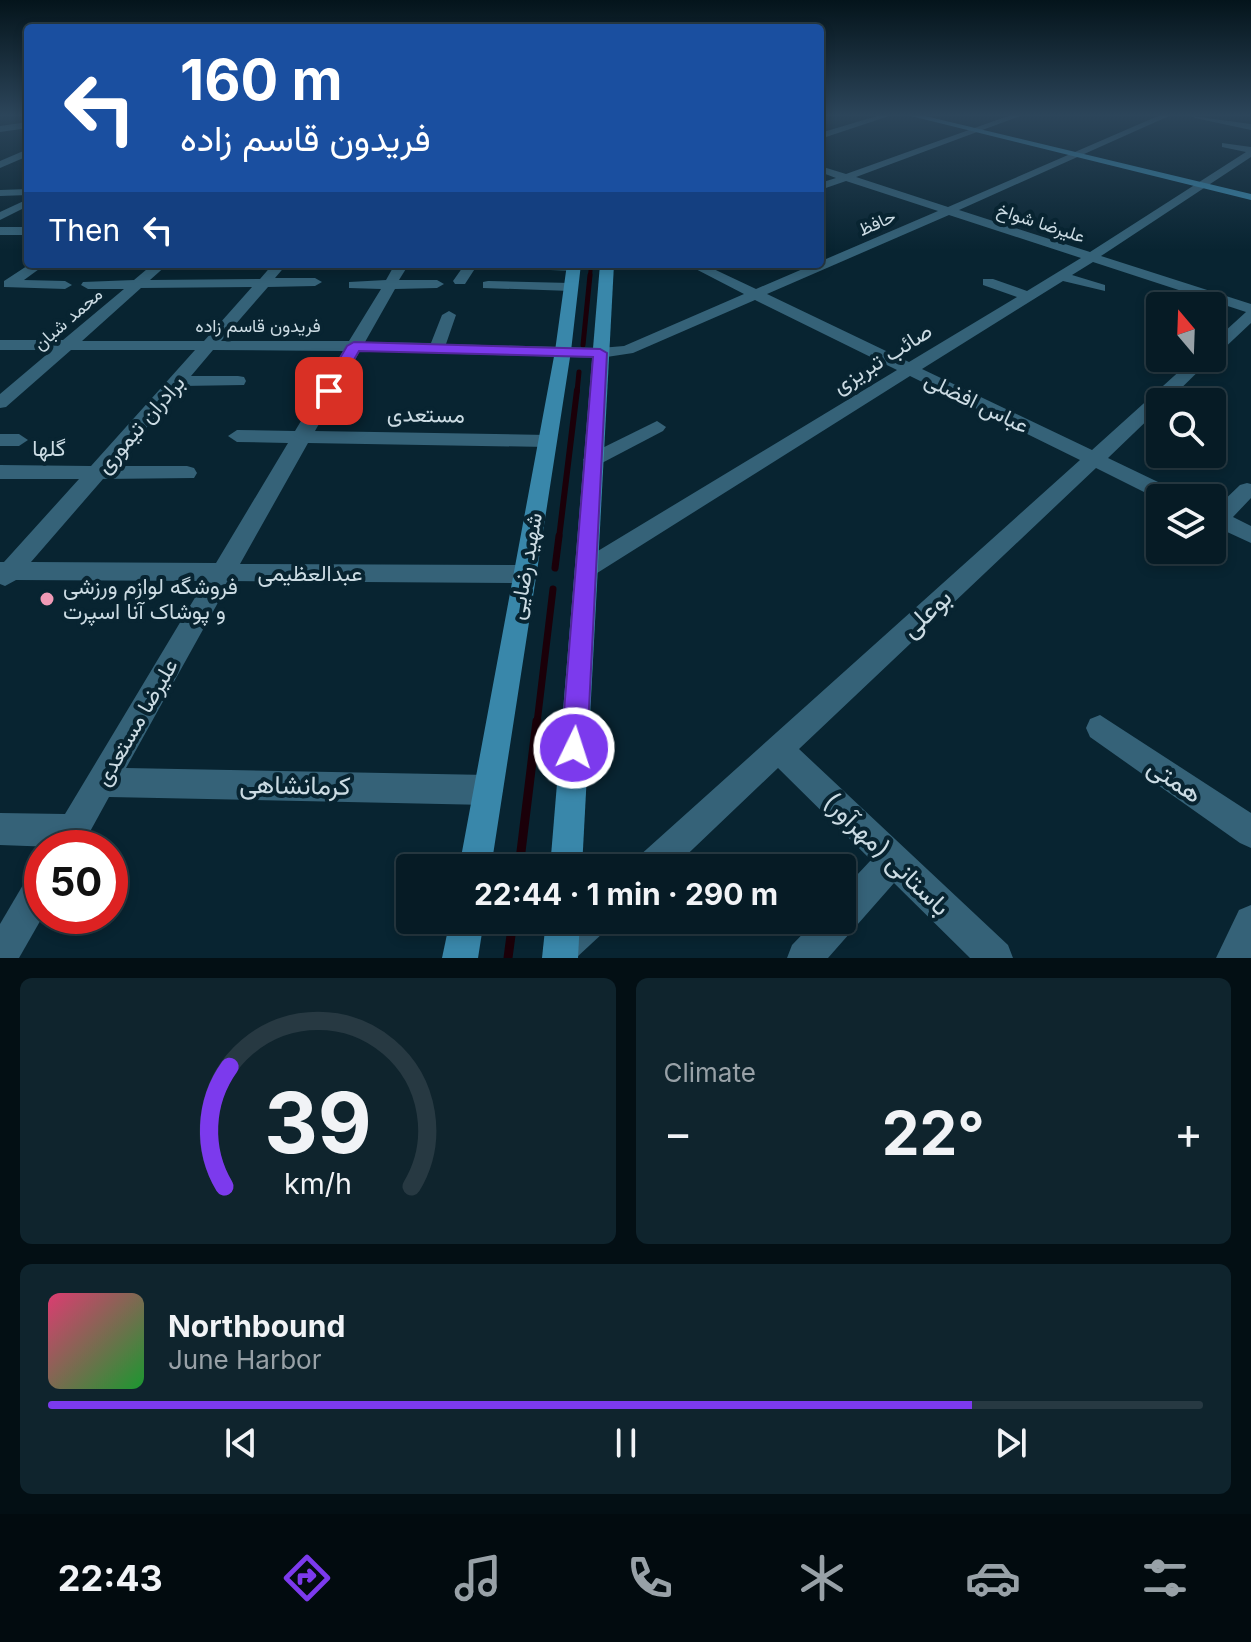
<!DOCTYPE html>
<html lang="en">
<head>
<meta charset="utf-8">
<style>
	body { margin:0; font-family:Inter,Vazirmatn,sans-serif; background:#0f242d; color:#f1f3f6; height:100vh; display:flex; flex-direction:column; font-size:30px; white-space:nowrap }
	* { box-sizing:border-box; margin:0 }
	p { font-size:26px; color:#98a1a7 }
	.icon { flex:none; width:44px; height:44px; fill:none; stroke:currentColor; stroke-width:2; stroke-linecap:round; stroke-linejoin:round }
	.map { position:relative; height:958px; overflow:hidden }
	.details { display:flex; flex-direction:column; gap:20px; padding:20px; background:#030f14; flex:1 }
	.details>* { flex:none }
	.hud { position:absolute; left:24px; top:24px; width:800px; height:244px; border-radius:8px; box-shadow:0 4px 12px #0003,0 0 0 2px #273942; background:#1a4fa0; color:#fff; overflow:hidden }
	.needle { width:52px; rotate:341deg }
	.controls { position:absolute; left:1146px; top:292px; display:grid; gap:16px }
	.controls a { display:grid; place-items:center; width:80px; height:80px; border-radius:8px; background:#061b25; box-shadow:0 4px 12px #0003,0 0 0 2px #273942; font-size:40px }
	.speed { position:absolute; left:24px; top:830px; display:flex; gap:16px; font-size:40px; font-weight:700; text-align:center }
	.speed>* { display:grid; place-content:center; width:104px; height:104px; border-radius:50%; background:#061b25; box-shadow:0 4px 12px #0003,0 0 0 2px #273942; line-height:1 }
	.speed .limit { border:12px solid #d22; background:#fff; color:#111 }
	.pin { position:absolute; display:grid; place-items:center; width:68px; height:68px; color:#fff; margin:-34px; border-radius:16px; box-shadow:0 4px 12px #0006 }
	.me { position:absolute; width:88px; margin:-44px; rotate:4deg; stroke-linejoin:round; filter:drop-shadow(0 0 6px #0008) }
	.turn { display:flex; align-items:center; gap:28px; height:168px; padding:0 24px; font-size:36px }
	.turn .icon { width:104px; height:104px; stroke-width:2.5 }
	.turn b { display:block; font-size:56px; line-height:68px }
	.then { display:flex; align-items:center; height:76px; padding:0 24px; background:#0003; gap:16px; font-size:30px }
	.big { font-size:60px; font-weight:700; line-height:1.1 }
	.details .card { flex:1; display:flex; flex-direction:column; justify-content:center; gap:12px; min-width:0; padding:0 28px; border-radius:12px; background:#0f242d }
	.details .dial { align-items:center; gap:0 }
	.dial svg { height:208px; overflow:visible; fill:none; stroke:#273942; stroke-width:7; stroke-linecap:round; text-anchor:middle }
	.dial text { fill:#f1f3f6; stroke:none }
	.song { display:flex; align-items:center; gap:24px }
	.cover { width:96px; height:96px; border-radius:12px; background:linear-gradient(135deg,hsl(340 70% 55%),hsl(130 70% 35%)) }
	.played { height:8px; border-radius:4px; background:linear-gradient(90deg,#7c3aed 80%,#273942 80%) }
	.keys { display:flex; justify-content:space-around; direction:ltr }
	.heat { display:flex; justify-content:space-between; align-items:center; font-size:44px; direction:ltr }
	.details .tiles { flex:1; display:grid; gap:20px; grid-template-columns:1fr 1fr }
	.card:last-child { grid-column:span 2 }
	.trip { position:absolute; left:396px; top:854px; width:460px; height:80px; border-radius:8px; background:#061b25; box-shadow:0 4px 12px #0003,0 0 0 2px #273942; font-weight:700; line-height:80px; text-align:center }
	.menu { display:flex; height:128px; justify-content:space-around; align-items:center; background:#020b0f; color:#98a1a7 }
	.menu .icon { width:56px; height:56px }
	.menu .selected { color:#7c3aed }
	.menu b { font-size:36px; color:#f1f3f6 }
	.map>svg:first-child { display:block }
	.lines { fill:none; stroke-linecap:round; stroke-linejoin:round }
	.stream-far4 { stroke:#1b0009; stroke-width:4 }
	.stream-far3 { stroke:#1b0009; stroke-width:5 }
	.stream-far2 { stroke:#1b0009; stroke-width:6 }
	.stream-far1 { stroke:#1b0009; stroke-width:7 }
	.stream { stroke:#1b0009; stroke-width:9 }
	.street { fill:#356278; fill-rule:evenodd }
	.secondary { fill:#3987aa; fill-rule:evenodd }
	.route { fill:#7c3aed; stroke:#51269a; stroke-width:2 }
	.poi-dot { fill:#f09ab6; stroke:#082431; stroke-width:3 }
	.labels { text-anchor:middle; stroke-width:8; stroke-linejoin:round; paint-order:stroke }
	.far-street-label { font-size:18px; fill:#cbdbe3; stroke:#082431 }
	.street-label { font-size:22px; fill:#cbdbe3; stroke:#082431 }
	.poi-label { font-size:22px; fill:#cbdbe3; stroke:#082431; text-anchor:start }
	.near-street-label { font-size:26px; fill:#cbdbe3; stroke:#082431 }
</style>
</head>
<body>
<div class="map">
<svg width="1251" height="958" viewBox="0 0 1251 958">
	<rect width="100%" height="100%" fill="#082431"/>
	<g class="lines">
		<polyline class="stream-far4" points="590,277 591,264"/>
		<g class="stream-far3">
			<polyline points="583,345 590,275"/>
			<polyline points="577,392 579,372"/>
		</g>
		<polyline class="stream-far2" points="559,538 577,390"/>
		<g class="stream-far1">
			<polyline points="555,568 559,536"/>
			<polyline points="537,723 553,589"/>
		</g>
		<g class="stream">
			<polyline points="519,868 537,721"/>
			<polyline points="508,958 513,920"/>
		</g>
		<g class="street">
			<polygon points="877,116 889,116 820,139 820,133"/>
			<path d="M1008,116H1020L856,177L948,207L1158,116H1169L959,210L1090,252L1246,152L1222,147V143L1251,147V157L1101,256L1251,304V323L1218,354L1212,356V343L1246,312L1093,262L1072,275L1105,285V291L1063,281L922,369L1092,450L1194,358H1212L1167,402H1160V408L1108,458L1181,493L1184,498L1160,500L1096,468L799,749L1008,945L1013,958H970L894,883L828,958H787L792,945L816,920H842V891L871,860L778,768L673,868H633L638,857L1080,460L910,376L594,575L586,578L578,575L575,569L578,563L897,370L755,300L633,353L600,358L360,351L315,431L547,435L556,441L547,447L308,443L240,564L523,565L531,568L535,574L531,580L523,583L230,581L126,768L488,775L499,779L503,790L499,801L488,805L109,797L81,848L0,845V813L65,814L205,581L16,580L5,586L0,584V562H4L79,479H0V465L91,466L195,350H71L6,407L0,408V394L52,350H0V340H63L124,289H88L81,285L83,282L134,280L153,264H168L150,280L260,279L273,264H287L275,278H315L322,282L315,286L268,287L221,341H349L381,289L349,288V282L386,280L395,264H409L399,280H437L444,284L437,288L395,289L365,342L431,343L442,315L449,311L456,315L446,344L600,348L624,346L744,294L686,264H703L756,289L938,211L846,181L820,190V183L836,178L820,172V166L846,174ZM949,215L1081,258L1027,291L993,279H983V285L1017,297L909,362L767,294ZM252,287L204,341H82L141,288ZM213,350L343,351L295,431L237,430L228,436L237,442L288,443L216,563L31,562L103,479L194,478L197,473L194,468L187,466H114L182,386L244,385L246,381L244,377L238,376H191Z"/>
			<polygon points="1191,116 1251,124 1251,130 1195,118"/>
			<polygon points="28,122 28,128 0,132 0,126"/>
			<polygon points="28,149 28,156 0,168 0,161"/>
			<polygon points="28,189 28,195 0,196 0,190"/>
			<polygon points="28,199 28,206 0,220 0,212"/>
			<rect x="0" y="227" width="28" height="8"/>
			<polygon points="30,264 46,264 24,280 65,281 72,285 65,289 4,287 4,281"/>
			<polygon points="465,264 578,264 581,267 574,271 476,267 465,284 455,284 453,281"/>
			<polygon points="488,281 571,283 578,287 571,291 483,288 483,282"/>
			<polygon points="657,421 666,427 663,431 600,464 593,466 583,460 586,456"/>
			<polygon points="0,434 19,434 28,440 19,446 0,446"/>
			<polygon points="1247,483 1251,484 1251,498 1233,517 1251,526 1251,543 1212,525 1212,508 1215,509 1240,485"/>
			<polygon points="1100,715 1251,813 1251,848 1240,843 1090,737 1086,728 1090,719"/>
			<polygon points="42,868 43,916 19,958 0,958 0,924 30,873"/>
			<polygon points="1251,905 1251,958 1216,958 1239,910"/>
			<polygon points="566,920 609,920 604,932 576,958 548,958 543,948 549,936"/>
		</g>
		<g class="secondary">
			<polygon points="911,116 925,116 1251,194 1251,200"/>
			<polygon points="567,264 581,264 571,351 491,868 459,868 555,351"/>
			<polygon points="600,264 614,264 582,868 550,868"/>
			<polygon points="450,920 484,920 478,958 442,958"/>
			<polygon points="546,920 580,920 578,958 542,958"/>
		</g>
	</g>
	<linearGradient id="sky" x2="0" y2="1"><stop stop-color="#04141b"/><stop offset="0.46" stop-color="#2c455a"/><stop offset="1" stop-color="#2c455a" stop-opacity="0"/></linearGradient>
	<rect width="1251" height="250" fill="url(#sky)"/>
	<polygon class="route" points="354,342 600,349 607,353 587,748 583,757 574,761 565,757 561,748 593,357 359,351 334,394 323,394 321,391 347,346"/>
	<circle class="poi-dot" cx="47" cy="599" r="8"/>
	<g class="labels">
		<g class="far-street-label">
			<text transform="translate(877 223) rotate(-24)" y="6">حافظ</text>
			<text transform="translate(1041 223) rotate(18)" y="6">علیرضا شواخ</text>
			<text transform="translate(68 319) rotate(-41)" y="6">محمد شبان</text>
			<text x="258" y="332">فریدون قاسم زاده</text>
		</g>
		<g class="street-label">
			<text transform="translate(882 358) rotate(-32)" y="8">صائب تبریزی</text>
			<text transform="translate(977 402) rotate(26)" y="8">عباس افضلی</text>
			<text transform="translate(426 414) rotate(1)" y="8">مستعدی</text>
			<text transform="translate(140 424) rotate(-49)" y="8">برادران تیموری</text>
			<text x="49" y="456">گلها</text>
			<text transform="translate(525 566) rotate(-80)" y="8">شهید رضایی</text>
			<text x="310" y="581">عبدالعظیمی</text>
			<text transform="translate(136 722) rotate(-60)" y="8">علیرضا مستعدی</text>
		</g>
		<g class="poi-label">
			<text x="63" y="594">فروشگه لوازم ورزشی<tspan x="63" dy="25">و پوشاک آنا اسپرت</tspan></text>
		</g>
		<g class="near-street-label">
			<text transform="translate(926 613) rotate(-43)" y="9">بوعلی</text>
			<text transform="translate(1175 780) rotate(34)" y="9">همتی</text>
			<text transform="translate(295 785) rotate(1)" y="9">کرمانشاهی</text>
			<text transform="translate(887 854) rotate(44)" y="9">باستانی (مهرآور)</text>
		</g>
	</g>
</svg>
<div class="controls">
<a><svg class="needle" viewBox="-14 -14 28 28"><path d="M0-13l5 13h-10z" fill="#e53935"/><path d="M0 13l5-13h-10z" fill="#98a1a7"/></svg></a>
<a><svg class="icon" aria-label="search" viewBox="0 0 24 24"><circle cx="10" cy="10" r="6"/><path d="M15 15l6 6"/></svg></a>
<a><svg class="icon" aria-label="layers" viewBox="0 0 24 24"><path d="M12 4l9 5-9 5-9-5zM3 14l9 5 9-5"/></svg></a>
</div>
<div class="speed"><div class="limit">50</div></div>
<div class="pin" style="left:329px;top:391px;background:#d93025"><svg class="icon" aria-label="arrive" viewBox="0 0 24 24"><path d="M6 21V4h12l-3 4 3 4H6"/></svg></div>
<svg class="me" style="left:574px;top:748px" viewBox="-20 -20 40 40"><circle r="17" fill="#7c3aed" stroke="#fff" stroke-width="3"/><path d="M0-11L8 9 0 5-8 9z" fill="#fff"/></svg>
<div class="trip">22:44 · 1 min · 290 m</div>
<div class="hud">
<div class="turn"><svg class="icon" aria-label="left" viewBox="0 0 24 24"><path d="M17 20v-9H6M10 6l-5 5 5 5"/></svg><div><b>160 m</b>فریدون قاسم زاده</div></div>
<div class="then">Then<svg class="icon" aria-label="left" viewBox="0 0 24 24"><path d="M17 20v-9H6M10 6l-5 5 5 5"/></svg></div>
</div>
</div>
<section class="details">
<div class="tiles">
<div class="card dial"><svg viewBox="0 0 100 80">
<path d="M14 69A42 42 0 1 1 86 69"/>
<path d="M14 69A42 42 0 0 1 16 23" stroke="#7c3aed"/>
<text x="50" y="56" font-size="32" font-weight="700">39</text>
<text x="50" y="72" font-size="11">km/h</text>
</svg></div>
<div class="card"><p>Climate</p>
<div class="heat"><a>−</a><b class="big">22°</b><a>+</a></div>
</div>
<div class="card">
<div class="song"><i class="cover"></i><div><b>Northbound</b><p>June Harbor</p></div></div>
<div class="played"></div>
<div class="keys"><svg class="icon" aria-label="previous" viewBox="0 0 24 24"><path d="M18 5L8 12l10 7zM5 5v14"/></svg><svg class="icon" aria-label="pause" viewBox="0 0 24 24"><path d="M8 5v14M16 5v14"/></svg><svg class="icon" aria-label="next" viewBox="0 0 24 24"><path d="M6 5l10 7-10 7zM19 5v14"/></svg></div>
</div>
</div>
</section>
<nav class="menu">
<b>22:43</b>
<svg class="icon selected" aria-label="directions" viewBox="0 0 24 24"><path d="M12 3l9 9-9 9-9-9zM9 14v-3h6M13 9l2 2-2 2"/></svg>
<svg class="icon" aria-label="music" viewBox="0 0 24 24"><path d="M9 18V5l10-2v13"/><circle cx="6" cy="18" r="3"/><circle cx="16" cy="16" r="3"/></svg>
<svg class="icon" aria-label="phone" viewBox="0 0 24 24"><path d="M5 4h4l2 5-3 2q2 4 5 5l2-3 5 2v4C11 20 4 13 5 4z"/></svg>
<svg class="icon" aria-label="climate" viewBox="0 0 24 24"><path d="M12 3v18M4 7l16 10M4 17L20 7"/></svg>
<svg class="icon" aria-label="car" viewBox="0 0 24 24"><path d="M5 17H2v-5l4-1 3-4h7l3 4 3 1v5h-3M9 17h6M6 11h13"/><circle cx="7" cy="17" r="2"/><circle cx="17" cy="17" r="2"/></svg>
<svg class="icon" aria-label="filters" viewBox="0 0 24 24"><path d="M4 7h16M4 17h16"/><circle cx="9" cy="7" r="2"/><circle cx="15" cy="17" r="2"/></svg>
</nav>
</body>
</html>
